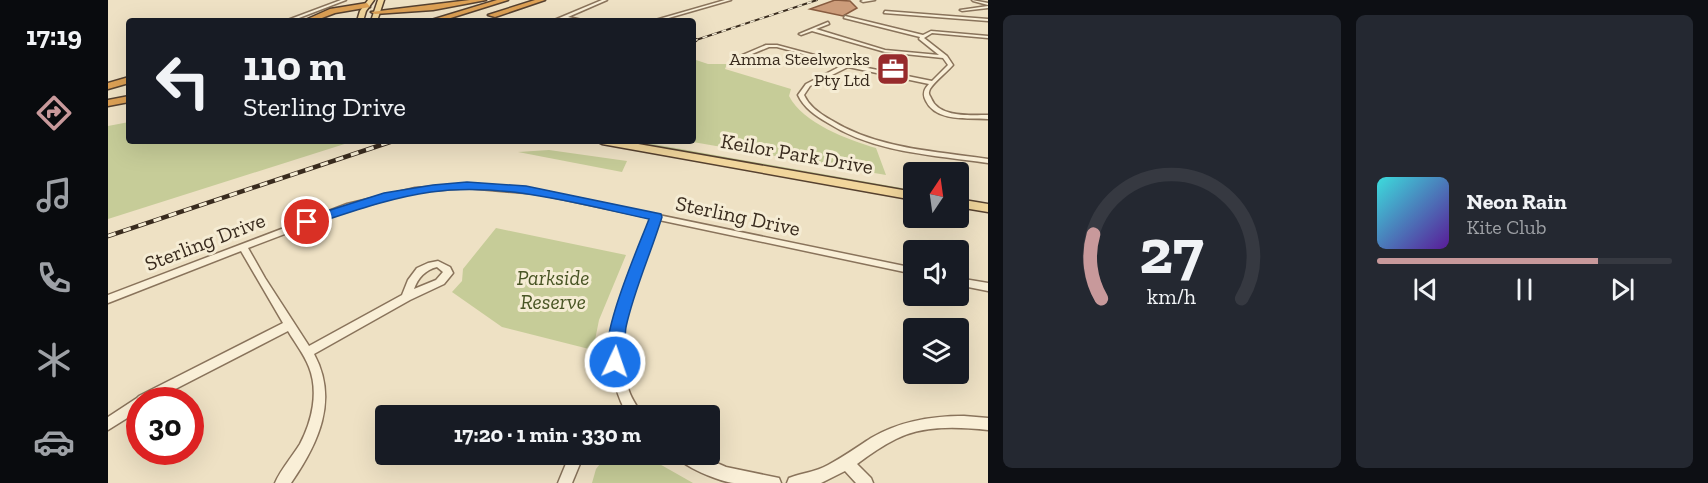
<!DOCTYPE html>
<html lang="en">
<head>
<meta charset="utf-8">
<style>
	body { margin:0; font-family:"Zilla Slab",serif; background:#242831; color:#f1f3f6; height:100vh; display:flex; flex-direction:column; font-size:22px; white-space:nowrap }
	* { box-sizing:border-box; margin:0 }
	p { font-size:20px; color:#9ea1a6 }
	.icon { flex:none; width:33px; height:33px; fill:none; stroke:currentColor; stroke-width:2; stroke-linecap:round; stroke-linejoin:round }
	.map { position:relative; flex:1; overflow:hidden }
	.sheet { display:flex; flex-direction:column; gap:15px; padding:15px; background:#0d0f14; width:720px }
	.sheet>* { flex:none }
	.hud { position:absolute; left:18px; top:18px; width:570px; height:126px; border-radius:6px; box-shadow:0 6px 24px #0002; background:#171b24; color:#f1f3f6; overflow:hidden }
	.needle { width:39px; rotate:13deg }
	.tools { position:absolute; left:795px; top:162px; display:grid; gap:12px }
	.tools a { display:grid; place-items:center; width:66px; height:66px; border-radius:6px; background:#171b24; box-shadow:0 6px 24px #0002; font-size:30px }
	.speed { position:absolute; left:18px; top:387px; display:flex; gap:12px; font-size:30px; font-weight:700; text-align:center }
	.speed>* { display:grid; place-content:center; width:78px; height:78px; border-radius:50%; background:#171b24; box-shadow:0 6px 24px #0002; line-height:1 }
	.speed .limit { border:9px solid #d22; background:#fff; color:#111 }
	.pin { position:absolute; display:grid; place-items:center; width:51px; height:51px; color:#fff; margin:-26px; border:3px solid #fff; border-radius:50%; box-shadow:0 2px 6px #0007 }
	.me { position:absolute; width:66px; margin:-33px; rotate:3deg; stroke-linejoin:round; filter:drop-shadow(0 0 4px #0008) }
	.turn { display:flex; align-items:center; gap:21px; height:126px; padding:0 18px; font-size:27px }
	.turn .icon { width:78px; height:78px; stroke-width:2.5 }
	.turn b { display:block; font-size:42px; line-height:51px }
	.sheet .card { flex:1; display:flex; flex-direction:column; justify-content:center; gap:9px; min-width:0; padding:0 21px; border-radius:9px; background:#242831 }
	.sheet .dial { align-items:center; gap:0 }
	.dial svg { height:156px; overflow:visible; fill:none; stroke:#363941; stroke-width:7; stroke-linecap:round; text-anchor:middle }
	.dial text { fill:#f1f3f6; stroke:none }
	.song { display:flex; align-items:center; gap:18px }
	.cover { width:72px; height:72px; border-radius:9px; background:linear-gradient(135deg,hsl(180 70% 55%),hsl(270 70% 35%)) }
	.played { height:6px; border-radius:3px; background:linear-gradient(90deg,#c8999b 75%,#363941 75%) }
	.keys { display:flex; justify-content:space-around; direction:ltr }
	.sheet .tiles { flex:1; display:grid; gap:15px; grid-template-columns:repeat(2,1fr) }
	.trip { position:absolute; left:267px; top:405px; width:345px; height:60px; border-radius:6px; background:#171b24; box-shadow:0 6px 24px #0002; font-weight:700; line-height:60px; text-align:center }
	main { display:flex; flex:1; min-height:0 }
	.tab-bar { display:flex; flex-direction:column; width:108px; justify-content:space-around; align-items:center; background:#090b0e; color:#9ea1a6 }
	.tab-bar .icon { width:42px; height:42px }
	.tab-bar .on { color:#c8999b }
	.tab-bar b { font-size:27px; color:#f1f3f6 }
	.map>svg:first-child { display:block }
	.green { fill:#c6cc98 }
	.building { fill:#cc9c7a; stroke:#885c40; stroke-width:1.5 }
	.lines { fill:none; stroke-linecap:round; stroke-linejoin:round }
	.minor-casing { stroke:#89735b; stroke-width:3 }
	.primary-casing { stroke:#56412f; stroke-width:3 }
	.motorway-casing { stroke:#56412f; stroke-width:3 }
	.minor { fill:#f9efd7; fill-rule:evenodd }
	.primary { fill:#f1d69c; fill-rule:evenodd }
	.motorway { fill:#dda155; fill-rule:evenodd }
	.rail-far2-casing { stroke:#392b1e; stroke-width:2 }
	.rail-far1-casing { stroke:#392b1e; stroke-width:4 }
	.rail-casing { stroke:#392b1e; stroke-width:4.5 }
	.rail-far2 { stroke:#f5ecd4; stroke-width:1.5; stroke-dasharray:5; stroke-linecap:butt }
	.rail-far1 { stroke:#f5ecd4; stroke-width:2; stroke-dasharray:6; stroke-linecap:butt }
	.rail { stroke:#f5ecd4; stroke-width:3; stroke-dasharray:8; stroke-linecap:butt }
	.route { fill:#1a73e8; stroke:#114b97; stroke-width:1.5 }
	.labels { text-anchor:middle; stroke-width:6; stroke-linejoin:round; paint-order:stroke }
	.far-poi-label { font-size:18px; fill:#392b1e; stroke:#f5ecd4; text-anchor:end }
	.street-label { font-size:21px; fill:#392b1e; stroke:#f5ecd4 }
	.park-label { font-size:21px; font-style:italic; fill:#495525; stroke:#f5ecd4 }
</style>
</head>
<body>
<main>
<nav class="tab-bar">
<b>17:19</b>
<svg class="icon on" aria-label="directions" viewBox="0 0 24 24"><path d="M12 3l9 9-9 9-9-9zM9 14v-3h6M13 9l2 2-2 2"/></svg>
<svg class="icon" aria-label="music" viewBox="0 0 24 24"><path d="M9 18V5l10-2v13"/><circle cx="6" cy="18" r="3"/><circle cx="16" cy="16" r="3"/></svg>
<svg class="icon" aria-label="phone" viewBox="0 0 24 24"><path d="M5 4h4l2 5-3 2q2 4 5 5l2-3 5 2v4C11 20 4 13 5 4z"/></svg>
<svg class="icon" aria-label="climate" viewBox="0 0 24 24"><path d="M12 3v18M4 7l16 10M4 17L20 7"/></svg>
<svg class="icon" aria-label="car" viewBox="0 0 24 24"><path d="M5 17H2v-5l4-1 3-4h7l3 4 3 1v5h-3M9 17h6M6 11h13"/><circle cx="7" cy="17" r="2"/><circle cx="17" cy="17" r="2"/></svg>
</nav>
<div class="map">
<svg width="880" height="483" viewBox="0 0 880 483">
	<rect width="100%" height="100%" fill="#eee1c4"/>
	<g class="green">
		<path d="M585,59L600,64H619L617,69L683,89L681,96C695,123 740,140 768,148L778,175L579,141H585Z"/>
		<polygon points="21,122 21,141 246,141 0,219 0,126"/>
		<polygon points="507,141 528,141 805,190 805,193"/>
		<polygon points="441,150 519,161 514,172 410,152"/>
		<polygon points="388,228 518,255 491,320 485,350 394,327 344,292 354,281 355,269"/>
		<polygon points="499,455 541,455 548,462 585,483 484,483 488,469"/>
	</g>
	<polygon class="building" points="727,0 742,1 749,8 735,16 702,9"/>
	<g class="lines">
		<defs>
			<g id="minor">
				<polygon points="233,0 238,0 183,21 177,21"/>
				<polygon points="494,0 499,0 460,17 479,21 456,18 449,21 444,21"/>
				<polygon points="617,0 623,0 550,21 544,21"/>
				<polygon points="755,0 767,0 755,2 753,1"/>
				<polygon points="864,0 880,3 880,5 865,1"/>
				<polygon points="880,6 880,8 854,11 852,10"/>
				<polygon points="777,11 880,19 880,21 776,13"/>
				<path d="M737,16L815,35L823,31L880,36V38L824,33L816,38L839,56L845,65C838,73 827,81 822,89C820,94 821,94 823,98C831,118 862,115 880,115V119C861,118 828,122 818,101C814,94 816,89 821,84L740,67L702,86L696,95C701,106 712,114 723,120C770,149 826,151 880,159V163C826,155 767,153 720,123C708,116 696,108 690,95L698,84L735,65L669,47H661L627,61L623,60L658,45H669L740,64L824,81L840,65L835,58L777,52L704,31L693,35L691,34L720,22L721,24L708,29L777,50L831,55L811,39L812,37L736,18Z"/>
				<path d="M359,184L430,190L806,268V274L551,220C533,274 501,333 521,391C524,400 530,407 534,416H520C481,347 519,284 543,218L430,194L359,188L307,192L245,208L140,248L157,278L201,346L294,295L300,280L309,268L320,263L330,261L342,267L345,273L336,284L302,300L206,354C231,400 210,444 183,483H167C173,469 184,457 192,444C204,421 211,392 201,367C196,354 187,343 180,331L46,400H32V410L0,430V417L29,398L31,396L175,323L133,251L0,303V295L239,204L307,188ZM329,267L335,272L328,280L306,289C310,278 317,270 329,267Z"/>
				<polygon points="850,278 880,283 880,291 850,285"/>
				<path d="M856,416L880,418V430C850,427 816,425 788,439C774,446 761,455 749,464L763,478L765,483H748L737,471L713,483H679L681,478C694,473 708,472 720,465C735,457 749,447 763,438C792,421 823,416 856,416Z"/>
				<polygon points="462,454 476,454 464,483 450,483"/>
				<path d="M567,454H588L618,467L671,478L673,483C658,483 641,483 626,483C613,482 572,466 567,454Z"/>
			</g>
			<g id="primary">
				<polygon points="260,0 266,0 258,11 255,21 249,21 252,11"/>
				<polygon points="270,0 276,0 269,21 263,21"/>
				<polygon points="488,141 513,141 806,192 806,200 494,144"/>
				<polygon points="850,199 880,204 880,212 850,207"/>
			</g>
			<g id="motorway">
				<polygon points="362,0 378,0 325,10 267,14 263,12"/>
				<polygon points="389,0 400,0 333,21 320,21"/>
				<polygon points="427,0 437,0 387,17 380,15"/>
				<polygon points="259,3 262,7 227,13 206,21 195,21 222,9"/>
				<polygon points="21,77 21,83 0,89 0,83"/>
				<polygon points="21,96 21,102 0,106 0,100"/>
			</g>
		</defs>
		<use href="#minor" class="minor-casing"/>
		<use href="#primary" class="primary-casing"/>
		<use href="#motorway" class="motorway-casing"/>
		<use href="#minor" class="minor"/>
		<use href="#primary" class="primary"/>
		<use href="#motorway" class="motorway"/>
		<defs>
			<polyline id="rail-far2" points="585,41 709,0"/>
			<polyline id="rail-far1" points="585,41 588,40"/>
			<polyline id="rail" points="0,236 285,141"/>
		</defs>
		<use href="#rail-far2" class="rail-far2-casing"/>
		<use href="#rail-far1" class="rail-far1-casing"/>
		<use href="#rail" class="rail-casing"/>
		<use href="#rail-far2" class="rail-far2"/>
		<use href="#rail-far1" class="rail-far1"/>
		<use href="#rail" class="rail"/>
	</g>
	<path class="route" d="M359,182L418,186L553,214L554,217C543,253 526,290 518,327C516,339 519,358 514,368L507,370L501,368C488,342 530,248 541,219C470,204 396,182 323,192C281,198 243,212 203,225H194L192,222L194,219L276,193L325,185Z"/>
	<defs>
		<symbol id="office-square" viewBox="-11 -11 22 22"><rect x="-9" y="-9" width="18" height="18" rx="4" fill="#972b2c" stroke="#f5ecd4"/><path d="M-6-3h4V-5.5h4V-3h4V5H-6ZM-1-4.5V-3h2v-1.5ZM-6 0V1H6V0Z" fill="#fff"/></symbol>
	</defs>
	<g fill-rule="evenodd">
		<use href="#office-square" x="766" y="50" width="38" height="38"/>
	</g>
	<g class="labels">
		<g class="far-poi-label">
			<text x="762" y="65">Amma Steelworks<tspan x="762" dy="21">Pty Ltd</tspan></text>
		</g>
		<g class="street-label">
			<text transform="translate(689 154) rotate(10)" y="7">Keilor Park Drive</text>
			<text transform="translate(630 216) rotate(12)" y="7">Sterling Drive</text>
			<text transform="translate(97 242) rotate(-21)" y="7">Sterling Drive</text>
		</g>
		<g class="park-label">
			<text x="445" y="285">Parkside<tspan x="445" dy="24">Reserve</tspan></text>
		</g>
	</g>
</svg>
<div class="tools">
<a><svg class="needle" viewBox="-14 -14 28 28"><path d="M0-13l5 13h-10z" fill="#e53935"/><path d="M0 13l5-13h-10z" fill="#9ea1a6"/></svg></a>
<a><svg class="icon" aria-label="sound" viewBox="0 0 24 24"><path d="M4 9h4l5-4v14l-5-4H4zM17 9q2 3 0 6"/></svg></a>
<a><svg class="icon" aria-label="layers" viewBox="0 0 24 24"><path d="M12 4l9 5-9 5-9-5zM3 14l9 5 9-5"/></svg></a>
</div>
<div class="speed"><div class="limit">30</div></div>
<div class="pin" style="left:199px;top:222px;background:#d93025"><svg class="icon" aria-label="arrive" viewBox="0 0 24 24"><path d="M6 21V4h12l-3 4 3 4H6"/></svg></div>
<svg class="me" style="left:507px;top:362px" viewBox="-20 -20 40 40"><circle r="17" fill="#1a73e8" stroke="#fff" stroke-width="3"/><path d="M0-11L8 9 0 5-8 9z" fill="#fff"/></svg>
<div class="trip">17:20 · 1 min · 330 m</div>
<div class="hud">
<div class="turn"><svg class="icon" aria-label="left" viewBox="0 0 24 24"><path d="M17 20v-9H6M10 6l-5 5 5 5"/></svg><div><b>110 m</b>Sterling Drive</div></div>
</div>
</div>
<section class="sheet">
<div class="tiles">
<div class="card dial"><svg viewBox="0 0 100 80">
<path d="M14 69A42 42 0 1 1 86 69"/>
<path d="M14 69A42 42 0 0 1 10 36" stroke="#c8999b"/>
<text x="50" y="56" font-size="32" font-weight="700">27</text>
<text x="50" y="72" font-size="11">km/h</text>
</svg></div>
<div class="card">
<div class="song"><i class="cover"></i><div><b>Neon Rain</b><p>Kite Club</p></div></div>
<div class="played"></div>
<div class="keys"><svg class="icon" aria-label="previous" viewBox="0 0 24 24"><path d="M18 5L8 12l10 7zM5 5v14"/></svg><svg class="icon" aria-label="pause" viewBox="0 0 24 24"><path d="M8 5v14M16 5v14"/></svg><svg class="icon" aria-label="next" viewBox="0 0 24 24"><path d="M6 5l10 7-10 7zM19 5v14"/></svg></div>
</div>
</div>
</section>
</main>
</body>
</html>
